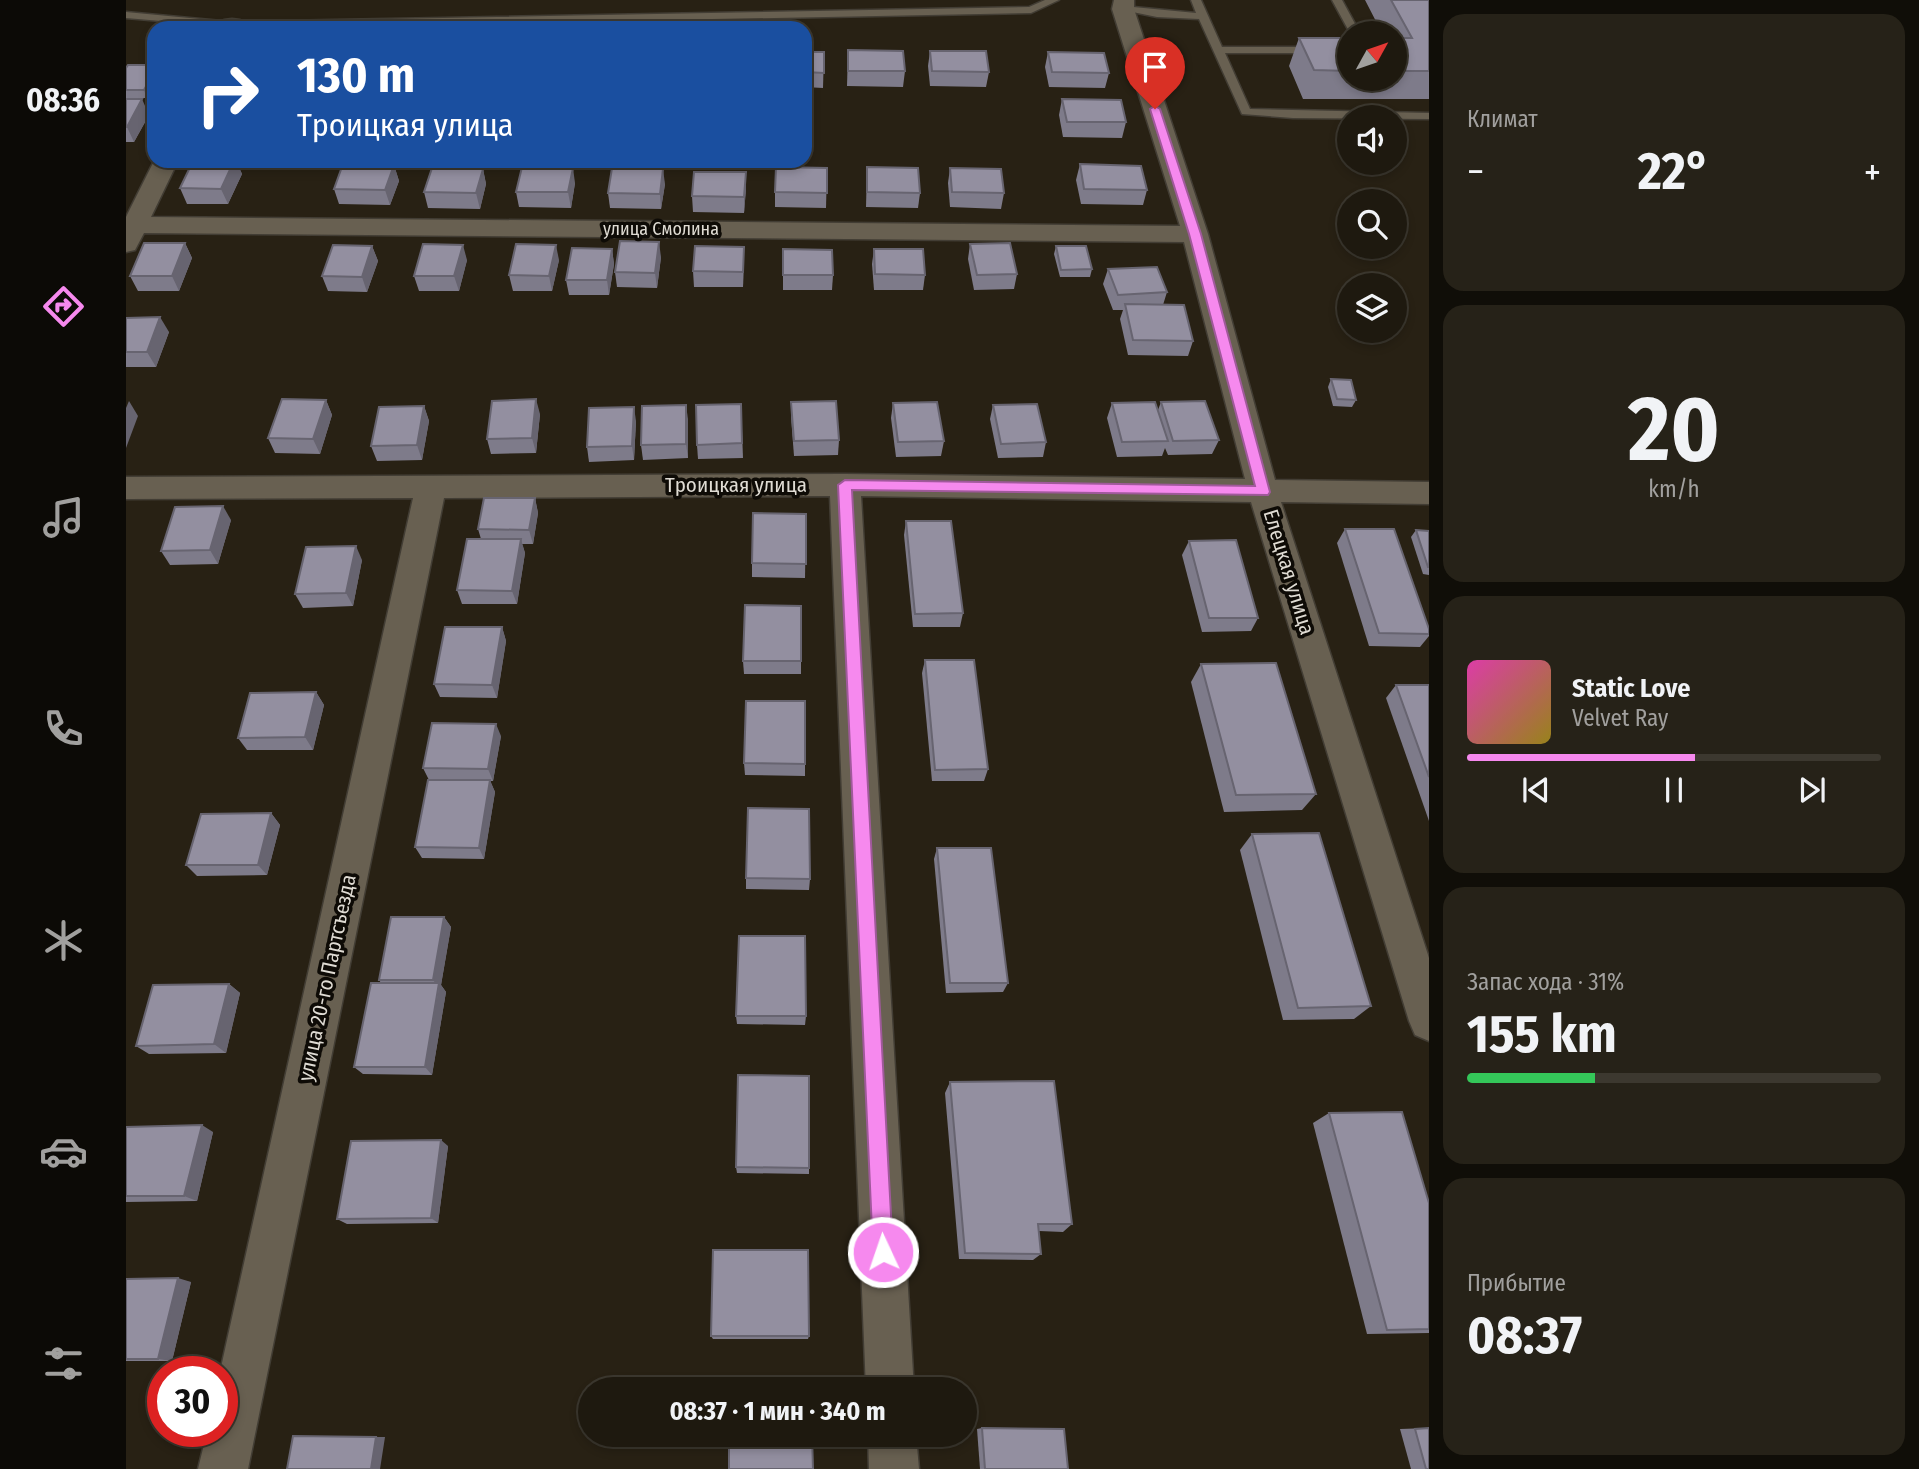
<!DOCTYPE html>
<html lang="ru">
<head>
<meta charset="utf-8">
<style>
	body { margin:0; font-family:"Fira Sans Condensed",sans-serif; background:#262218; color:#f1f3f6; height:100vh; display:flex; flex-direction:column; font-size:26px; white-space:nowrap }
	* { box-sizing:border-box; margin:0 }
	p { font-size:23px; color:#a1a09e }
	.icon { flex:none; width:38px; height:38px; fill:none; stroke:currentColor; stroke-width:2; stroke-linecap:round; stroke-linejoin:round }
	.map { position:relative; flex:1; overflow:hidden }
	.side { display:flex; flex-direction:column; gap:14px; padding:14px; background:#100e08; width:490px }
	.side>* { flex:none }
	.guide { position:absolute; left:21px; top:21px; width:665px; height:147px; border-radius:21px; box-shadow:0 4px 10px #0003,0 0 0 2px #3c382f; background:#1a4fa0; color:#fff; overflow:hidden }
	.needle { width:46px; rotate:50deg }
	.buttons { position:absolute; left:1211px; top:21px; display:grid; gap:14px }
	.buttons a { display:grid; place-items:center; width:70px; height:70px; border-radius:50%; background:#1e190f; box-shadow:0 4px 10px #0003,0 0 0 2px #3c382f; font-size:35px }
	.speed { position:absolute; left:21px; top:1356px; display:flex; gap:14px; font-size:35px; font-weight:700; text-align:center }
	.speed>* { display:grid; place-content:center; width:91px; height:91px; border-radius:50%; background:#1e190f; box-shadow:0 4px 10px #0003,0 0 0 2px #3c382f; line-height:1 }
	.speed .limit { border:10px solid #d22; background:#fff; color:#111 }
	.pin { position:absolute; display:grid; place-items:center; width:60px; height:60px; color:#fff; margin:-72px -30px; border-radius:50% 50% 50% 0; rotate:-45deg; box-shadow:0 0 7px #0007 }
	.pin .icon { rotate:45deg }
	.me { position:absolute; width:77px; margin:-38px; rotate:357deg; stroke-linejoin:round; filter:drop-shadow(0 0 5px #0008) }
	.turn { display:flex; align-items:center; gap:24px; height:147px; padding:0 35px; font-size:32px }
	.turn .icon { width:91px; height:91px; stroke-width:2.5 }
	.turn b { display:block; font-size:49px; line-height:60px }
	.big { font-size:52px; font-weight:700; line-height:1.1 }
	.side .widget { flex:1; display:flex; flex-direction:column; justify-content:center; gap:10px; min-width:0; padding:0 24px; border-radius:21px; background:#262218 }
	.side .dial { align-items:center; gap:0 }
	.dial b { font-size:91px; line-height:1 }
	.song { display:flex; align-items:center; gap:21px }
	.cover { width:84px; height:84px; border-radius:10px; background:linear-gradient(135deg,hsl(320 70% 55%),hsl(50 70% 35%)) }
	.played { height:7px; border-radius:4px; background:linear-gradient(90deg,#f689ee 55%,#3c382f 55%) }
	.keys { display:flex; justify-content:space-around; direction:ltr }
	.heat { display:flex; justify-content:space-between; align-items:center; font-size:38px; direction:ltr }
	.charge { height:10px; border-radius:5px; background:linear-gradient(90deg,#34c759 31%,#3c382f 0) }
	.trip { position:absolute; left:452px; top:1377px; width:399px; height:70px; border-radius:35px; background:#1e190f; box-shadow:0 4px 10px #0003,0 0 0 2px #3c382f; font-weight:700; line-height:70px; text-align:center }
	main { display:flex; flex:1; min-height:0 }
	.menu { display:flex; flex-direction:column; width:126px; justify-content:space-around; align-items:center; background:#0c0a06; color:#a1a09e }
	.menu .icon { width:49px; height:49px }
	.menu .selected { color:#f689ee }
	.menu b { font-size:32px; color:#f1f3f6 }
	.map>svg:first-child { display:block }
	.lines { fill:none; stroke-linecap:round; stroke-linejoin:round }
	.service-casing { stroke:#423d34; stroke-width:3 }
	.minor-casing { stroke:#423d34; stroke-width:3 }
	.service { fill:#686051; fill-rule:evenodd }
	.minor { fill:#686051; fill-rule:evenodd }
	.wall { fill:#7e7b8a }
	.shaded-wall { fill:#676470 }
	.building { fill:#938fa0; stroke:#676470; stroke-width:2 }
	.route { fill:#f689ee; stroke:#a0599b; stroke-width:2 }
	.labels { text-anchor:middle; stroke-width:7; stroke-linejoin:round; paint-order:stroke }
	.far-street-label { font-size:18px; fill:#dfdbd3; stroke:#0e0b06 }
	.street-label { font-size:21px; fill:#dfdbd3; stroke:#0e0b06 }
</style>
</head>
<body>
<main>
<nav class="menu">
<b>08:36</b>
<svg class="icon selected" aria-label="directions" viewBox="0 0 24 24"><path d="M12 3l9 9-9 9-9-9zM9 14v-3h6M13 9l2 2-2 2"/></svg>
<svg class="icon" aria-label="music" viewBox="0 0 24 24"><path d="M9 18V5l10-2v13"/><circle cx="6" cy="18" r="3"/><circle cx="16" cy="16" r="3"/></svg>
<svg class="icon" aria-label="phone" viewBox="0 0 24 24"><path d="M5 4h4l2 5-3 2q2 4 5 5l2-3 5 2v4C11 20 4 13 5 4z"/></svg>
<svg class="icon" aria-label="climate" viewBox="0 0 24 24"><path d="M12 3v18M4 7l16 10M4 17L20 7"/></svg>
<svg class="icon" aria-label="car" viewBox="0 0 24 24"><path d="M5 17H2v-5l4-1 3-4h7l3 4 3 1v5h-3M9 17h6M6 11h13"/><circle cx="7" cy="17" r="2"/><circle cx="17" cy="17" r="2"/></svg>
<svg class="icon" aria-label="filters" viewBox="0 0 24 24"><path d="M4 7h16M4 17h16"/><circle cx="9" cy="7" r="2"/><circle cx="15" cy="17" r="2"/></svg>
</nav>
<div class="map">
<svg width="1303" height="1469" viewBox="0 0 1303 1469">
	<rect width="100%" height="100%" fill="#282114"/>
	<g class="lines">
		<defs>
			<g id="service">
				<polygon points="919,0 933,0 905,13 118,28 0,18 0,12 106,22 903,7"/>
				<polygon points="1065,0 1075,0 1096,47 1223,47 1223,53 1099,53 1124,109 1303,113 1303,119 1167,118 1116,114 1073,19 1031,17 992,9 997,6 1070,13"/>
				<polygon points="1206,0 1216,0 1234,33 1224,33"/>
			</g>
			<g id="minor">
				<polygon points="988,0 1008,0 1008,9 1082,234 1149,480 1303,482 1303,504 1155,502 1303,958 1303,1041 1289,1035 1283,1021 1125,502 735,496 788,1390 740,1390 704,496 318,498 122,1469 72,1469 81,1432 96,1432 96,1372 94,1372 287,498 0,499 0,477 719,474 1119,479 1058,242 18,233 9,250 0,252 0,217 28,161 52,161 25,217 1054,226 986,9"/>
				<polygon points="106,19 114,20 117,25 115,28 93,28 98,20"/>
				<polygon points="742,1435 790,1435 793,1469 743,1469"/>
			</g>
		</defs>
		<use href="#service" class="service-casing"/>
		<use href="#minor" class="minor-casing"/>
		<use href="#service" class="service"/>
		<use href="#minor" class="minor"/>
	</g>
	<g class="wall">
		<polygon points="1239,0 1303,0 1303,99 1177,99 1163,66 1173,38 1223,38 1223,79 1269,79 1269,33 1256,33"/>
		<polygon points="722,50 779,71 777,87 721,86"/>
		<polygon points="804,51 863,72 860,87 804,86 802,66"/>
		<polygon points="679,52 698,52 697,88 679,87"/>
		<polygon points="922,52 983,73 979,88 923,87 919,67"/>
		<polygon points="28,65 21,98 0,98 0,68"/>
		<polygon points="0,99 23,115 8,142 0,142"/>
		<polygon points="936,99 1000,122 996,138 937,137 933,115"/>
		<polygon points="67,161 110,161 116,174 102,204 61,204 54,188"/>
		<polygon points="954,164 1021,190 1017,205 955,204 950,180"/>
		<polygon points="268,165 273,181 264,205 213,204 208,189"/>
		<polygon points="741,167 794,193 792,208 740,207"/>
		<polygon points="701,168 700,208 649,207 649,192"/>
		<polygon points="824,168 878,193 875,209 824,207 822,183"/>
		<polygon points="357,169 360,184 354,209 302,208 298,192"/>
		<polygon points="449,183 445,208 393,207 390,192"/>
		<polygon points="539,184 535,209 484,208 482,193"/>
		<polygon points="620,188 618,213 567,212 566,196"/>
		<polygon points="59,243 66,258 53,291 12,291 4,276"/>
		<polygon points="844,244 891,274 888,289 848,290 842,259"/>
		<polygon points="246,246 252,261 241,292 202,291 196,276"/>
		<polygon points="930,246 966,269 964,277 934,277 928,254"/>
		<polygon points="618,247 617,287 568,287 567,271"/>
		<polygon points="486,249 488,264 483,295 443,295 440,280"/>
		<polygon points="657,249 707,275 706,290 657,290"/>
		<polygon points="748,249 799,275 797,290 748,290 746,264"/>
		<polygon points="535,257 531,288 491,287 489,272"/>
		<polygon points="341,260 333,291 293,291 288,276"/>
		<polygon points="433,260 426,291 387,291 383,275"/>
		<polygon points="982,269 1041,292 1037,305 1067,341 1062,356 1002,355 994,319 997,310 987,310 977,284"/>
		<polygon points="0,318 43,332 30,367 0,367"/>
		<polygon points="1205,379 1230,400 1226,407 1207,406 1202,387"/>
		<polygon points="200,400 206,415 194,454 149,453 142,438"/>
		<polygon points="665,402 713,440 712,455 668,456 665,417"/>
		<polygon points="1035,402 1093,440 1086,454 1042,455 1039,448 1036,456 991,457 981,418 986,403 1032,410"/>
		<polygon points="767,403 818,441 815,456 770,457 765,418"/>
		<polygon points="615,404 617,458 572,459 571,445"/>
		<polygon points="867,405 920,442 917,457 872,458 864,419"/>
		<polygon points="298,406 303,421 296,460 251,461 245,446"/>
		<polygon points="414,414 410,453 365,454 361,439"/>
		<polygon points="562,419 562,458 517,460 515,445"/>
		<polygon points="510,421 508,460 463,462 461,447"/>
		<polygon points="409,498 412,513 407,544 396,544 399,553 391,604 336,604 331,590 355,539 352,529"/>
		<polygon points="680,514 679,578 626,577 626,563"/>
		<polygon points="105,520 92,564 44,565 35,551"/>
		<polygon points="780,521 837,613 834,627 787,627 778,535"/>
		<polygon points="1219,529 1303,629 1303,636 1294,647 1243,646 1211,543"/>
		<polygon points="1290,530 1303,531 1303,575 1297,574 1285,537"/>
		<polygon points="1063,541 1132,618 1125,631 1076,632 1056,555"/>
		<polygon points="236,560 227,606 177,608 169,594"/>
		<polygon points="376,627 380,641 371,698 314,697 308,684"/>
		<polygon points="799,660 862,769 858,781 806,781 796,673"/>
		<polygon points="617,661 675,661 675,674 618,674"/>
		<polygon points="1075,664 1190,794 1176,810 1098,812 1065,682"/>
		<polygon points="1270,685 1303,685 1303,821 1260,698"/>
		<polygon points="190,692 198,705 187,750 121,750 112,738"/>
		<polygon points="375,736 367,781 364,781 369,792 358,859 296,858 289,847 303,780 297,768"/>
		<polygon points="618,763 679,764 679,776 619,775"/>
		<polygon points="145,813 154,825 141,875 71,876 60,865"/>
		<polygon points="1126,834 1245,1006 1228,1019 1157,1020 1114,850"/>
		<polygon points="811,848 882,983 877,992 820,993 808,859"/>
		<polygon points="620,878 684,879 683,890 620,889"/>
		<polygon points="318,917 325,927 315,985 320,992 306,1075 237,1074 228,1067 255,983 253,980"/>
		<polygon points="103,984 114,993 100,1053 23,1054 10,1046"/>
		<polygon points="610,1016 680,1016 679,1025 611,1024"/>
		<polygon points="824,1082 946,1224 937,1232 913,1231 915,1254 907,1260 833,1259 819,1093"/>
		<polygon points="1203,1113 1303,1203 1303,1333 1241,1334 1187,1123"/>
		<polygon points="0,1127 87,1132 71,1201 0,1202"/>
		<polygon points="322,1146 312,1223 221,1224 211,1219"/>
		<polygon points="610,1167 683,1168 683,1174 611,1173"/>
		<polygon points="0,1279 65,1282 46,1361 0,1361"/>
		<polygon points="585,1336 683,1336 682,1339 587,1339"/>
		<polygon points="856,1428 942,1469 854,1469 851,1429"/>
		<polygon points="1303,1428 1303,1469 1285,1469 1274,1429"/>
	</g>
	<g class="shaded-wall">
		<polygon points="28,72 28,86 21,98 18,90"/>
		<polygon points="16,99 23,115 8,142 1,127"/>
		<polygon points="108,161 110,161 116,174 102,204 95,189"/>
		<polygon points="268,165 273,181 264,205 259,190"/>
		<polygon points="447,168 449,183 445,208 442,192"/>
		<polygon points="357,169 360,184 354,209 350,193"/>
		<polygon points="537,169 539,184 535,209 534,194"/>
		<polygon points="620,172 620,188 618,213 618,197"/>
		<polygon points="533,242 535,257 531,288 529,273"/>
		<polygon points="59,243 66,258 53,291 46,276"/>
		<polygon points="337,245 341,260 333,291 328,276"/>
		<polygon points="430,245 433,260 426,291 423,276"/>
		<polygon points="246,246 252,261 241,292 236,277"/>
		<polygon points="618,247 618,262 617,287 617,272"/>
		<polygon points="486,249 488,264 483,295 481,280"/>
		<polygon points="34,317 43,332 30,367 21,352"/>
		<polygon points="410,399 414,414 410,453 406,438"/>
		<polygon points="200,400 206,415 194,454 187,439"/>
		<polygon points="3,401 12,416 0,448 0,408"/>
		<polygon points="560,405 562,419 562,458 560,444"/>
		<polygon points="298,406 303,421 296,460 291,445"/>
		<polygon points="508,407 510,421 508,460 506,446"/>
		<polygon points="409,498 412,513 407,544 403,530"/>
		<polygon points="97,506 105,520 92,564 84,550"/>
		<polygon points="395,539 399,553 391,604 386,591"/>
		<polygon points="230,546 236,560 227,606 220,593"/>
		<polygon points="376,627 380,641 371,698 366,685"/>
		<polygon points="190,692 198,705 187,750 179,737"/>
		<polygon points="370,724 375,736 367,781 362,769"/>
		<polygon points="364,780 369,792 358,859 353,848"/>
		<polygon points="145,813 154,825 141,875 132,865"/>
		<polygon points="318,917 325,927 315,985 320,992 306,1075 299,1067 313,988 307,980"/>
		<polygon points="103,984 114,993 100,1053 88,1044"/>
		<polygon points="76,1125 87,1132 71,1201 58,1196"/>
		<polygon points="315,1140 322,1146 312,1223 305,1218"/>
		<polygon points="52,1278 65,1282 46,1361 32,1359"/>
		<polygon points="250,1437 259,1437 254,1469 245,1469"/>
	</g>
	<g class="building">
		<polygon points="1265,0 1303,0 1303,71 1269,71 1269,38 1286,38"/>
		<polygon points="1173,38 1223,38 1223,71 1188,70"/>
		<polygon points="722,50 777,51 779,71 722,71"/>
		<polygon points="804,51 860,51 863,72 806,71"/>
		<polygon points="679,52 698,52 698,73 679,72"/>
		<polygon points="922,52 978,53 983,73 926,72"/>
		<polygon points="2,65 28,65 28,72 18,90 0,90 0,68"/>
		<polygon points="0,99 16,99 1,127 0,127"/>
		<polygon points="936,99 995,100 1000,122 941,122"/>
		<polygon points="67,161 108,161 95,189 54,188"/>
		<polygon points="217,164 268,165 259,190 208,189"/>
		<polygon points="954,164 1015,166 1021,190 958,189"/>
		<polygon points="396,167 447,168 442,192 390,192"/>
		<polygon points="650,167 701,168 701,193 649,192"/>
		<polygon points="741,167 792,168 794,193 741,192"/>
		<polygon points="306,168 357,169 350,193 298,192"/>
		<polygon points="486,168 537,169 534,194 482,193"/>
		<polygon points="824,168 875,169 878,193 826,192"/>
		<polygon points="568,172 620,172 618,197 566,196"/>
		<polygon points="494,241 533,242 529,273 489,272"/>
		<polygon points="18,243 59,243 46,276 4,276"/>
		<polygon points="884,243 891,274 851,275 844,244"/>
		<polygon points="297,244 337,245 328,276 288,276"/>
		<polygon points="390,244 430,245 423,276 383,275"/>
		<polygon points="207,245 246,246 236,277 196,276"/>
		<polygon points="569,246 618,247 617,272 567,271"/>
		<polygon points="930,246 960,246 966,269 935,270"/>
		<polygon points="446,248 486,249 481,280 440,280"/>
		<polygon points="657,249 706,250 707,275 657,275"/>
		<polygon points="748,249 797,249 799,275 749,274"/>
		<polygon points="1031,267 1041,292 992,295 982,269"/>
		<polygon points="999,304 1058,305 1067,341 1007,340"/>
		<polygon points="34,317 21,352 0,352 0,318"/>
		<polygon points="1205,379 1225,380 1230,400 1211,399"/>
		<polygon points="156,399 200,400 187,439 142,438"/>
		<polygon points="410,399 406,438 361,439 366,401"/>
		<polygon points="710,401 713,440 668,441 665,402"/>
		<polygon points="1079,401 1093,440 1047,441 1035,402"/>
		<polygon points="811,402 818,441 772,442 767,403"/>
		<polygon points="1029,402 1042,441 996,442 986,403"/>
		<polygon points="615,404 616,443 571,445 570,405"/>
		<polygon points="911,404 920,442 875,444 867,405"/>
		<polygon points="560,405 560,444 515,445 516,406"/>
		<polygon points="298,406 291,445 245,446 253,407"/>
		<polygon points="508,407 506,446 461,447 463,408"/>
		<polygon points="358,498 409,498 403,530 352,529"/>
		<polygon points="97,506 84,550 35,551 49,507"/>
		<polygon points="627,513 680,514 680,564 626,563"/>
		<polygon points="780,521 825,521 837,613 789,614"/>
		<polygon points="1219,529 1268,529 1303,629 1303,634 1253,633"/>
		<polygon points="1290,530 1303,531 1303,567 1302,567"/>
		<polygon points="341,539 395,539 386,591 331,590"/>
		<polygon points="1110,540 1132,618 1083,618 1063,541"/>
		<polygon points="230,546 220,593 169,594 180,547"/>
		<polygon points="619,605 675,606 675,661 617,661"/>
		<polygon points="319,627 376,627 366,685 308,684"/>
		<polygon points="799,660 848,660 862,769 809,770"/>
		<polygon points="1150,663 1190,794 1110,795 1075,664"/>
		<polygon points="1270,685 1303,685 1303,777"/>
		<polygon points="190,692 179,737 112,738 124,693"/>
		<polygon points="620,701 679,701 679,764 618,763"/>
		<polygon points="306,723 370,724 362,769 297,768"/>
		<polygon points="302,780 364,780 353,848 289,847"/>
		<polygon points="622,808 683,809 684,879 620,878"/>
		<polygon points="145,813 132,865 60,865 75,814"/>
		<polygon points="1193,833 1245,1006 1172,1008 1126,834"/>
		<polygon points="811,848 865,848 882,983 824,983"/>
		<polygon points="265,917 318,917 307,980 253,980"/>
		<polygon points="613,936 679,936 680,1016 610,1016"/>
		<polygon points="245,983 313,983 299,1067 228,1067"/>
		<polygon points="103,984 88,1044 10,1046 27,985"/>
		<polygon points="612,1075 683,1076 683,1168 610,1167"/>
		<polygon points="928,1081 946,1224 912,1224 915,1254 839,1253 824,1082"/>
		<polygon points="1276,1112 1303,1203 1303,1329 1261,1330 1203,1113"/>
		<polygon points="76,1125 58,1196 0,1196 0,1127"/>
		<polygon points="315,1140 305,1218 211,1219 225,1141"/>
		<polygon points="587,1250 682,1250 683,1336 585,1336"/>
		<polygon points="52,1278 32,1359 0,1359 0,1279"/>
		<polygon points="856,1428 938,1429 942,1469 859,1469"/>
		<polygon points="1303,1428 1303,1469 1300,1469 1289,1429"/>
		<polygon points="603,1435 686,1435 687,1469 603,1469"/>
		<polygon points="167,1436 250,1437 245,1469 161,1469"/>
	</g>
	<polygon class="route" points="1029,106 1034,109 1075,234 1144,492 1142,495 726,490 767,1252 764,1260 757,1263 750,1260 747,1252 712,485 719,480 1129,486 1063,234 1024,109"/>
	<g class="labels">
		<g class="far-street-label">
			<text x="535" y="235">улица Смолина</text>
		</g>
		<g class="street-label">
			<text x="610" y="492">Троицкая улица</text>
			<text transform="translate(1163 572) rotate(73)" y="7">Елецкая улица</text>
			<text transform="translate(201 978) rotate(-78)" y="7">улица 20-го Партсъезда</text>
		</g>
	</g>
</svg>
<div class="buttons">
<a><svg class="needle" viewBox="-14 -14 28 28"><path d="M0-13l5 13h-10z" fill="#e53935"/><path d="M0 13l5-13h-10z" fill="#a1a09e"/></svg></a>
<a><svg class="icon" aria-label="sound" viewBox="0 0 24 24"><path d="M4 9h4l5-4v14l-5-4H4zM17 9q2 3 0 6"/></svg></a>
<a><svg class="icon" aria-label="search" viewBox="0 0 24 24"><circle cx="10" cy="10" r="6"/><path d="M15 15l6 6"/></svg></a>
<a><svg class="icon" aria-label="layers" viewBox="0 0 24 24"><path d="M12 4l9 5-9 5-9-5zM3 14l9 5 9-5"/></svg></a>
</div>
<div class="speed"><div class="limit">30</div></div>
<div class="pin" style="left:1029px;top:109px;background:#d93025"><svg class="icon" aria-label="arrive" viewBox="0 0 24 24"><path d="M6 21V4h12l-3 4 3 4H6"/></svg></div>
<svg class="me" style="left:757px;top:1252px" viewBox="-20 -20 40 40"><circle r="17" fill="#f689ee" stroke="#fff" stroke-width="3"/><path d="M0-11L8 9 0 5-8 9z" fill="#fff"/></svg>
<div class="trip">08:37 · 1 мин · 340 m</div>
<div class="guide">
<div class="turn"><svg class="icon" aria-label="right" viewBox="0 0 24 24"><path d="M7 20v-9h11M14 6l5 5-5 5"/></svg><div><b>130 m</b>Троицкая улица</div></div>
</div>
</div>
<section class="side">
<div class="widget"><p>Климат</p>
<div class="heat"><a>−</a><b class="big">22°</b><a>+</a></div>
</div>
<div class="widget dial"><b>20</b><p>km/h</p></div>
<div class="widget">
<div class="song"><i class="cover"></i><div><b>Static Love</b><p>Velvet Ray</p></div></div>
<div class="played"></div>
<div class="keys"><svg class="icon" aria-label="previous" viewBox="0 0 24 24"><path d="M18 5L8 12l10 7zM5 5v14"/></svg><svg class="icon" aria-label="pause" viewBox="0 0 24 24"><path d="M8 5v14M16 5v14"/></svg><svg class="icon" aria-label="next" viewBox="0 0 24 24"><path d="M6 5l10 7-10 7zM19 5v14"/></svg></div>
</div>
<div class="widget"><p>Запас хода · 31%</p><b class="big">155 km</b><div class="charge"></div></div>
<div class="widget"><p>Прибытие</p><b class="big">08:37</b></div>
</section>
</main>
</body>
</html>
